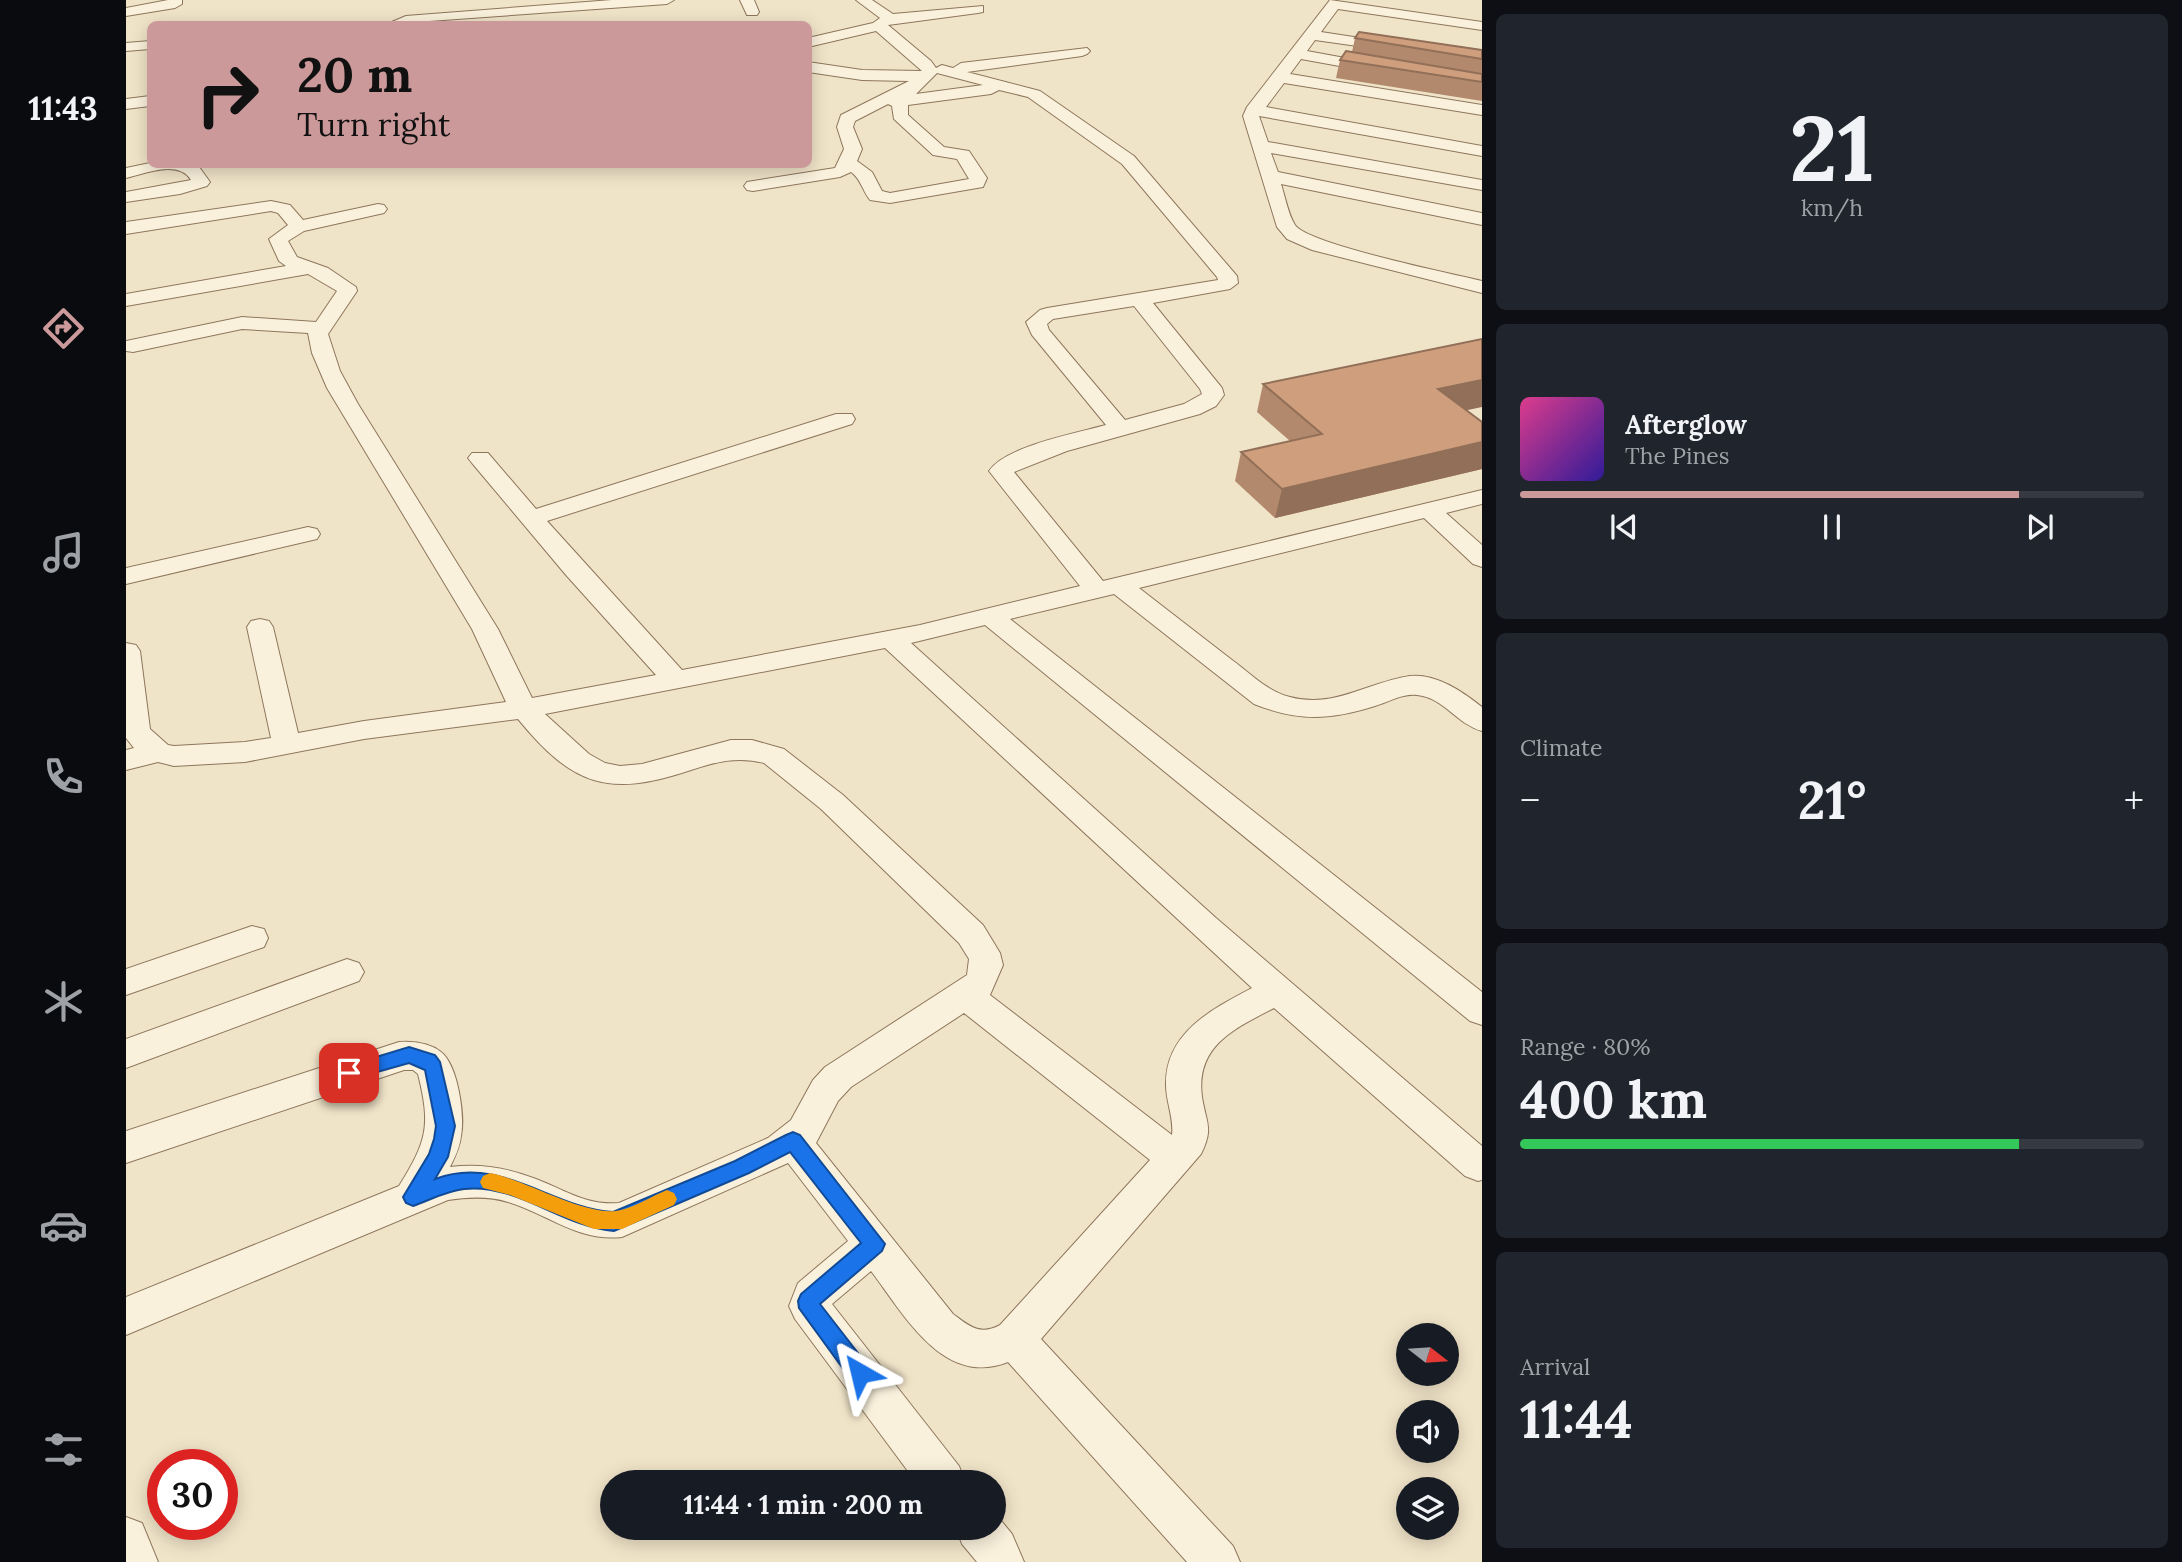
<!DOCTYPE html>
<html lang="en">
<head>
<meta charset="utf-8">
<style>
	body { margin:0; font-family:Lora,serif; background:#20242c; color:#f1f3f6; height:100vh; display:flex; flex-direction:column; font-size:26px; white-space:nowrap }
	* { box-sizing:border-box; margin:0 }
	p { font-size:23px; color:#9ea1a6 }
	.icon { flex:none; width:38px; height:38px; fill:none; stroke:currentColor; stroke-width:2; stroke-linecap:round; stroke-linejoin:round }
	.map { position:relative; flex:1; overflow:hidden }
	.sheet { display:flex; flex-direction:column; gap:14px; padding:14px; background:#0d0f14; width:700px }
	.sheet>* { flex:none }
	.top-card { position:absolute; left:21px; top:21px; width:665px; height:147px; border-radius:10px; box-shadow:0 4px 18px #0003; background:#cc999b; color:#111; overflow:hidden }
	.needle { width:46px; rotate:107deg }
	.controls { position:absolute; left:1270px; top:1323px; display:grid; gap:14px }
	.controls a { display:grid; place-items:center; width:63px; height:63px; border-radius:50%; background:#171b24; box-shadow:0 4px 18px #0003; font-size:35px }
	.speed { position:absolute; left:21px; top:1449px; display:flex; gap:14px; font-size:35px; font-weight:700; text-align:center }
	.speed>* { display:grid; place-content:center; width:91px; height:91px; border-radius:50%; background:#171b24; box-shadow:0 4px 18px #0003; line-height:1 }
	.speed .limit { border:10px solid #d22; background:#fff; color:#111 }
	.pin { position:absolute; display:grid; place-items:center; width:60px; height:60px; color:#fff; margin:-30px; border-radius:14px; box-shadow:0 4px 10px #0006 }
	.me { position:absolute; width:77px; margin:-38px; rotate:323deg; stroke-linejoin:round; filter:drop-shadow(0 0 5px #0008) }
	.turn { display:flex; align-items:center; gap:24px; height:147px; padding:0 35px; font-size:32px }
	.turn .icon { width:91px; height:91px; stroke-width:2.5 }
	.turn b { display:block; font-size:49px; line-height:60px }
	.big { font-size:52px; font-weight:700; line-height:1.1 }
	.sheet .card { flex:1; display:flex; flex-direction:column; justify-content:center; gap:10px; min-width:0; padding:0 24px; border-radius:10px; background:#20242c }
	.sheet .dial { align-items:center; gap:0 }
	.dial b { font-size:91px; line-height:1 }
	.song { display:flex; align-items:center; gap:21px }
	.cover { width:84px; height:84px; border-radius:10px; background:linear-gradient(135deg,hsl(330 70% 55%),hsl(250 70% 35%)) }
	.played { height:7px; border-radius:4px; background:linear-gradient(90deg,#cc999b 80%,#363941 80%) }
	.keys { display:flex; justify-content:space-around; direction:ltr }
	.heat { display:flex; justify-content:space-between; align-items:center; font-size:38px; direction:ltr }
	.charge { height:10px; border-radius:5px; background:linear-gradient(90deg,#34c759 80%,#363941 0) }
	.trip { position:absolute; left:474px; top:1470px; width:406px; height:70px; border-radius:35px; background:#171b24; box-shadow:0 4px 18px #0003; font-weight:700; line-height:70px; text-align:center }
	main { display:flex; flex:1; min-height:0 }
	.tabs { display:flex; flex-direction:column; width:126px; justify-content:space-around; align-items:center; background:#090b0e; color:#9ea1a6 }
	.tabs .icon { width:49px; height:49px }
	.tabs .current { color:#cc999b }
	.tabs b { font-size:32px; color:#f1f3f6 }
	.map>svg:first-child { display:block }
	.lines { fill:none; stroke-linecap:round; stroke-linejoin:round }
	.minor-casing { stroke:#8d765c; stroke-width:2 }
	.minor { fill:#faf1dc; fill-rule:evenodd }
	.wall { fill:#b2896c }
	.shaded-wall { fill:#916f58 }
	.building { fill:#cf9f7d; stroke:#916f58; stroke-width:2 }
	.route { fill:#1a73e8; stroke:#114b97; stroke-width:2 }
	.slow { fill:#f59e0b }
</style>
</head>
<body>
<main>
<nav class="tabs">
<b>11:43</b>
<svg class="icon current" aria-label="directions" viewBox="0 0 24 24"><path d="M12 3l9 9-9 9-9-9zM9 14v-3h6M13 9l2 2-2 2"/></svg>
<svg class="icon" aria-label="music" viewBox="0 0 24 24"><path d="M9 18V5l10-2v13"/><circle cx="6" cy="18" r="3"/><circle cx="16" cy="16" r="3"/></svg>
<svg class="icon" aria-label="phone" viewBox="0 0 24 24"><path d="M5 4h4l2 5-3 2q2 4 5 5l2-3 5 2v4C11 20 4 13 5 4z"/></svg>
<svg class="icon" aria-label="climate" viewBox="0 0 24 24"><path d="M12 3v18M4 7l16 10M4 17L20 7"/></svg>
<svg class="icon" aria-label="car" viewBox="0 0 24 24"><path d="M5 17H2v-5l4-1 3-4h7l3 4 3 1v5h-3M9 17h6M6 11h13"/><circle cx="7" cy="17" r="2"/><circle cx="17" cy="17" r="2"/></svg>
<svg class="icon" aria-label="filters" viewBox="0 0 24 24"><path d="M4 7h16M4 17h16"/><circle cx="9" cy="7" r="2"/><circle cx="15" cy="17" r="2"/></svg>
</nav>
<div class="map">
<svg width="1356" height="1562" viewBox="0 0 1356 1562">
	<rect width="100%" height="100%" fill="#f0e4c8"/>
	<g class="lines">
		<defs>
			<g id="minor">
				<polygon points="42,0 56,0 56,4 49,8 0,16 0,8"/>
				<polygon points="486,0 548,0 541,4 261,24 280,16"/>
				<polygon points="614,0 628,0 633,12 631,15 621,15"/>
				<path d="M730,0H746L767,14L857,6V12L852,13L762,25L805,61L810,68L816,65L827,68L835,63L961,48L964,51L961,54L956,56L841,72L914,91L1008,156L1111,276L1112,283L1104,289L1027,303L1096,388L1098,395L1090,406L1074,414L941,451L888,472L977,581L1356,490V504L1320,513L1356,545V567L1347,564L1298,518L1013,588C1044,612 1075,636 1106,660C1124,673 1142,692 1164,697C1208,709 1242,682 1284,676C1310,673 1337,692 1356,707V731C1332,725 1317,697 1291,695C1278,693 1262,702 1249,706C1204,720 1173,722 1128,704L988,594L884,619L1356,992V1025L1344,1021L859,625L785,643L1090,918L1356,1146V1180L1352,1181L1339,1176L1148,1008C1110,1028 1069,1045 1076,1097C1080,1123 1088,1128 1075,1154L915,1339L1107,1546L1114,1562H1061L882,1362C817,1388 778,1314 745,1271L706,1304L833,1466L839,1482H790L669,1319L663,1306L672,1283L722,1241L662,1163L496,1237C452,1242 422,1214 382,1202C363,1196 342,1197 322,1200L0,1335V1297L273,1186C301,1141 305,1126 292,1074L287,1070H278L0,1163V1131L273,1042C287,1041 304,1043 315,1052C332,1065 339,1116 335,1136C334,1147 329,1157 324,1167C354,1163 382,1168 410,1179C439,1190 461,1206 493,1203L642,1138L665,1120L687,1080L699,1067L841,975L843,959L833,943L695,809L638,763C612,756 589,762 565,770C482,798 447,786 392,719L238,739L119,762L48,766L32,762L0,770V750L8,748L0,738V643L10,645L14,651L24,729L42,745L48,746L119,742L145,738L121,627L125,621L134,619L143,621L147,627L172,733L238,721L380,702L346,629L201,388L186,353L182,333L116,329L7,352L0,351V341L116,317L190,322L211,291L182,274L0,306V294L160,266L153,261L143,239L162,225L152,213L145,211L0,234V222L145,201L164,205L177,220L252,204L258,205L261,209L258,213L178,231L162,241L171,257L202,268L230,287L231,291L202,334L214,371L232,404L372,629L406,698L530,675L440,575L346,463L342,458L346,453H362L410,509L710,414H726L729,419L726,424L421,521L556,670L794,625L954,586L863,471C880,446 951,433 980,425L906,335L900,322L914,310L921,308L1092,280L1091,277L996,164L902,97L873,90L865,94L782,105V115L818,147L843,151L861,178L857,187L764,203L744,200C736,190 735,179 725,172L714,177L627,191L621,190L618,186L621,182L709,168L718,149L711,127L715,115L783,81L736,80L682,72V62L736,70L796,71L750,31L682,47V38L747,23L754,18ZM811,73L857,85L790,94ZM762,104L766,106L768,119L807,155L831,159L843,179L764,193L756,191L746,172L731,161L736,149L727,127L729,121ZM1008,306L1074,389L1076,394L1058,404L999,420L923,330L921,324L927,319ZM759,648L1126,988C1086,1009 1039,1033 1040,1085C1040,1102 1048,1118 1046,1135L864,995L877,965L874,953L857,925L717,795L658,749L626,740H605L516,764L494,766L479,763L463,754L419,714ZM838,1013L1024,1160L874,1325C854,1336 843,1326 827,1314L690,1143L712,1101L725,1087Z"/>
				<path d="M1204,0L1356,22V30L1212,9L1195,32L1267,43L1274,47L1267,51L1189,40L1181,51L1257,65L1260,68L1257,71L1252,73L1175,59L1164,74L1356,105V115L1158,83L1140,107L1356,146V156L1133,116L1142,142L1356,180V190L1145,153L1152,172L1356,213V225L1155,184C1159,196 1162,214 1169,225C1181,244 1327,274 1356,281V293L1186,250L1161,239L1151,227L1117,116L1121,107Z"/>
				<polygon points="24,41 24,49 0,51 0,43"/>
				<polygon points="24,96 24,106 0,109 0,99"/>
				<path d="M24,163L71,164L84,182L81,186L54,194L0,202V192L65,180C52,159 19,174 0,178V168Z"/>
				<polygon points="182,527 191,529 194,534 191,539 0,584 0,568"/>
				<polygon points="126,926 138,929 142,938 138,947 0,995 0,969"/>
				<polygon points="221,959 233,963 238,972 233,981 0,1068 0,1039"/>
				<polygon points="868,1512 886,1534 898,1562 851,1562 836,1544 830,1528 868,1528"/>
				<polygon points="0,1517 16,1523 32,1562 0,1562"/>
			</g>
		</defs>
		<use href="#minor" class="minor-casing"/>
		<use href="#minor" class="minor"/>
	</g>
	<g class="wall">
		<polygon points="1229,38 1356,50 1356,101 1210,78 1214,60 1226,52"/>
		<polygon points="1137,384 1340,410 1356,422 1356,469 1149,518 1109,481 1115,452 1164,441 1131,412"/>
	</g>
	<g class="shaded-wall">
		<polygon points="1356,380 1356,407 1304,418 1312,389"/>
		<polygon points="1356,442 1356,469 1149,518 1156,489"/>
	</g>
	<g class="building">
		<polygon points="1233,32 1356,50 1356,59 1229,38"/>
		<polygon points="1220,51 1356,74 1356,82 1214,60"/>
		<polygon points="1356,339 1356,380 1312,389 1356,422 1356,442 1156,489 1115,452 1196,434 1137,384"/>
	</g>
	<path class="route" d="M283,1047L309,1055L314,1062L329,1126L322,1157L309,1179C374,1154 425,1208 487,1212L609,1161L660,1135L667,1132L674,1135L759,1244L756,1251L694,1304L742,1366L745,1373L742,1381L734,1384L726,1381L673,1308L672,1301L675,1294L735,1243L664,1152L623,1173L488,1231C436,1227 391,1183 338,1189C320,1191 304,1200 287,1206L280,1203L277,1197L303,1154L308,1139L310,1126L299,1070L283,1063L223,1080L217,1078L214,1073L217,1067Z"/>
	<path class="slow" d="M364,1173C400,1180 463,1219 495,1210C511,1206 526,1196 541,1190L548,1193L551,1199L548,1205L496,1229H468L384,1195L357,1188L354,1182L357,1176Z"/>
</svg>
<div class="controls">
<a><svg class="needle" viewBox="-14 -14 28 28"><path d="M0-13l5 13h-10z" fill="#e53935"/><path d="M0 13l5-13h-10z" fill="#9ea1a6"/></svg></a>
<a><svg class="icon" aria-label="sound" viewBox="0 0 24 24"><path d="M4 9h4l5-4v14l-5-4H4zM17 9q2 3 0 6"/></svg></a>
<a><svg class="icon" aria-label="layers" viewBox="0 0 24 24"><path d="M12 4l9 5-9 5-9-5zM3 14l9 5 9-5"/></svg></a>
</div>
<div class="speed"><div class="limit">30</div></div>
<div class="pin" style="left:223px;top:1073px;background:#d93025"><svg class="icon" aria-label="arrive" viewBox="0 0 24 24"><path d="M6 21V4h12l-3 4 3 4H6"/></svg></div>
<svg class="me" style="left:734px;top:1373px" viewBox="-20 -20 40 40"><path d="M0-17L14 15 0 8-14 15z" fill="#1a73e8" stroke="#fff" stroke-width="4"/></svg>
<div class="trip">11:44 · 1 min · 200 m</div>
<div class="top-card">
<div class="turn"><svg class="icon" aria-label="right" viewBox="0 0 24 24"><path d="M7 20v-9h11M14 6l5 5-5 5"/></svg><div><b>20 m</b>Turn right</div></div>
</div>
</div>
<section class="sheet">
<div class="card dial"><b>21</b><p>km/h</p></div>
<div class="card">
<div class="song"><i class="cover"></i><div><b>Afterglow</b><p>The Pines</p></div></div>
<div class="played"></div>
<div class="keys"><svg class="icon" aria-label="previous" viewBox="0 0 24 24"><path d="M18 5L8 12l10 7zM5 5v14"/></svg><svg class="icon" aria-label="pause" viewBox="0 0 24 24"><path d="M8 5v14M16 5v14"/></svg><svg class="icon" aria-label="next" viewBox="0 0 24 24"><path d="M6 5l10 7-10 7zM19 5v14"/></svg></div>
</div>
<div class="card"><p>Climate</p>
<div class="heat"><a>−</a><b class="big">21°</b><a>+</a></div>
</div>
<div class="card"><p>Range · 80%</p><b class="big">400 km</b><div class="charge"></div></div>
<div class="card"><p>Arrival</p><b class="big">11:44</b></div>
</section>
</main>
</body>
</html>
